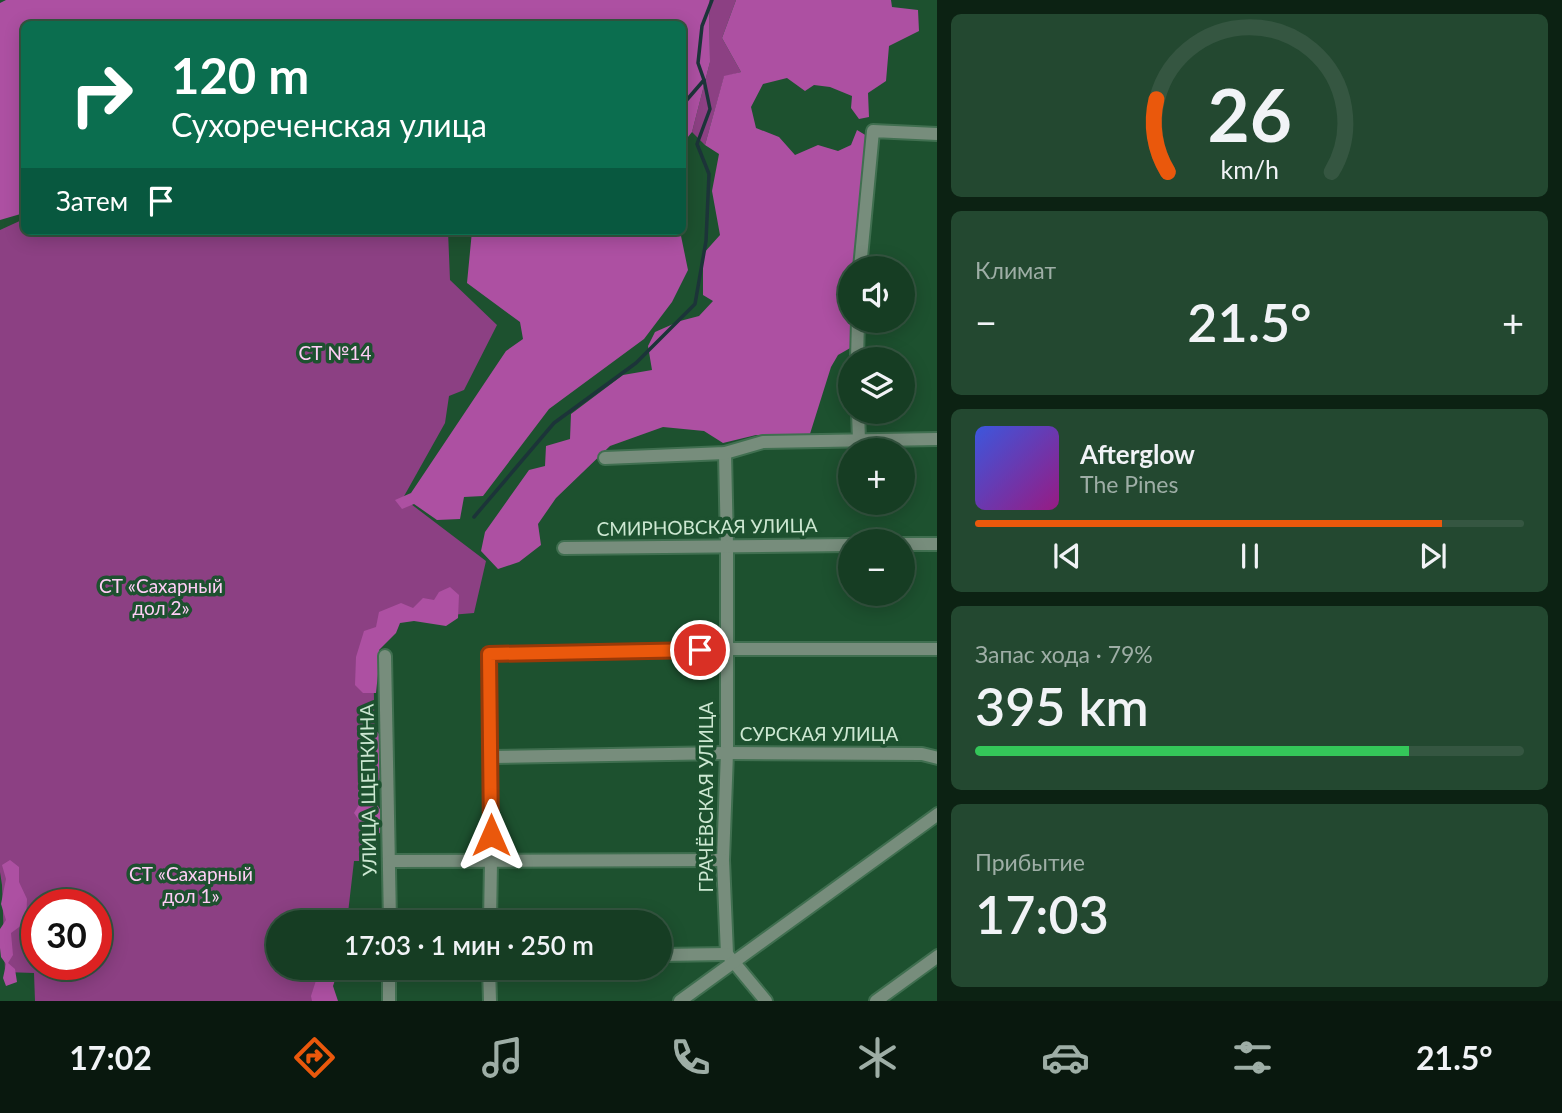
<!DOCTYPE html>
<html lang="ru">
<head>
<meta charset="utf-8">
<style>
	body { margin:0; font-family:Lato,sans-serif; background:#234830; color:#f1f3f6; height:100vh; display:flex; flex-direction:column; font-size:26px; white-space:nowrap }
	* { box-sizing:border-box; margin:0 }
	p { font-size:23px; color:#9eaea6 }
	.icon { flex:none; width:38px; height:38px; fill:none; stroke:currentColor; stroke-width:2; stroke-linecap:round; stroke-linejoin:round }
	.map { position:relative; flex:1; overflow:hidden }
	.details { display:flex; flex-direction:column; gap:14px; padding:14px; background:#0c2213; width:625px }
	.details>* { flex:none }
	.banner { position:absolute; left:21px; top:21px; width:665px; height:214px; border-radius:10px; box-shadow:0 4px 18px #0003,0 0 0 2px #355641; background:#0b6e4f; color:#fff; overflow:hidden }
	.tools { position:absolute; left:838px; top:256px; display:grid; gap:14px }
	.tools a { display:grid; place-items:center; width:77px; height:77px; border-radius:50%; background:#163d23; box-shadow:0 4px 18px #0003,0 0 0 2px #355641; font-size:35px }
	.speed { position:absolute; left:21px; top:889px; display:flex; gap:14px; font-size:35px; font-weight:700; text-align:center }
	.speed>* { display:grid; place-content:center; width:91px; height:91px; border-radius:50%; background:#163d23; box-shadow:0 4px 18px #0003,0 0 0 2px #355641; line-height:1 }
	.speed .limit { border:10px solid #d22; background:#fff; color:#111 }
	.pin { position:absolute; display:grid; place-items:center; width:60px; height:60px; color:#fff; margin:-30px; border:4px solid #fff; border-radius:50%; box-shadow:0 2px 7px #0007 }
	.me { position:absolute; width:77px; margin:-38px; rotate:0deg; stroke-linejoin:round; filter:drop-shadow(0 0 5px #0008) }
	.turn { display:flex; align-items:center; gap:24px; height:147px; padding:0 35px; font-size:32px }
	.turn .icon { width:91px; height:91px; stroke-width:2.5 }
	.turn b { display:block; font-size:49px; line-height:60px }
	.then { display:flex; align-items:center; height:66px; padding:0 35px; background:#0003; gap:14px; font-size:26px }
	.big { font-size:52px; font-weight:600; line-height:1.1 }
	.details .widget { flex:1; display:flex; flex-direction:column; justify-content:center; gap:10px; min-width:0; padding:0 24px; border-radius:10px; background:#234830 }
	.details .dial { align-items:center; gap:0 }
	.dial svg { height:182px; overflow:visible; fill:none; stroke:#355641; stroke-width:7; stroke-linecap:round; text-anchor:middle }
	.dial text { fill:#f1f3f6; stroke:none }
	.song { display:flex; align-items:center; gap:21px }
	.cover { width:84px; height:84px; border-radius:10px; background:linear-gradient(135deg,hsl(230 70% 55%),hsl(310 70% 35%)) }
	.played { height:7px; border-radius:4px; background:linear-gradient(90deg,#ea580c 85%,#355641 85%) }
	.keys { display:flex; justify-content:space-around; direction:ltr }
	.heat { display:flex; justify-content:space-between; align-items:center; font-size:38px; direction:ltr }
	.charge { height:10px; border-radius:5px; background:linear-gradient(90deg,#34c759 79%,#355641 0) }
	.trip { position:absolute; left:266px; top:910px; width:406px; height:70px; border-radius:35px; background:#163d23; box-shadow:0 4px 18px #0003,0 0 0 2px #355641; font-weight:600; line-height:70px; text-align:center }
	.tabs { display:flex; height:112px; justify-content:space-around; align-items:center; background:#09180e; color:#9eaea6 }
	.tabs .icon { width:49px; height:49px }
	.tabs .current { color:#ea580c }
	.tabs b { font-size:32px; color:#f1f3f6 }
	main { display:flex; flex:1; min-height:0 }
	.map>svg:first-child { display:block }
	.green { fill:#8c4083; fill-rule:evenodd }
	.forest { fill:#ad50a2 }
	.lines { fill:none; stroke-linecap:round; stroke-linejoin:round }
	.stream { stroke:#1c3439; stroke-width:3.5 }
	.minor-casing { stroke:#406f50; stroke-width:16 }
	.minor { stroke:#778d7c; stroke-width:12 }
	.route-casing { stroke:#983908; stroke-width:18 }
	.route { stroke:#ea580c; stroke-width:12 }
	.labels { text-anchor:middle; stroke-width:7; stroke-linejoin:round; paint-order:stroke }
	.park-label { font-size:19px; fill:#ffcef6; stroke:#1d512f }
	.street-label { font-size:19px; fill:#cde8d2; stroke:#1d512f }
</style>
</head>
<body>
<main>
<div class="map">
<svg width="938" height="1001" viewBox="0 0 938 1001">
	<rect width="100%" height="100%" fill="#1d512f"/>
	<g class="green">
		<polygon points="709,0 736,0 722,38 741,72 724,77 705,145 692,132 710,62"/>
		<path d="M24,219V231H448L450,280L497,325L464,390L449,396L445,423L403,498L486,561L474,613L391,620L373,647L377,861H354L348,913L344,922H278V968H323L330,1001H35L34,973L5,972L2,885L0,872V230ZM37,905H96V964H37Z"/>
	</g>
	<g class="forest">
		<polygon points="6,0 709,0 710,62 692,132 683,143 682,24 24,24 24,213 0,220 0,3"/>
		<polygon points="736,0 891,0 892,7 918,10 919,31 889,46 886,81 868,93 869,117 859,119 851,108 852,96 830,87 814,85 805,91 787,78 763,84 751,107 756,128 779,137 795,155 818,145 838,151 851,145 857,130 867,136 854,268 850,268 850,320 853,320 852,347 838,355 831,367 809,437 756,435 723,443 704,431 663,427 610,446 556,498 538,524 541,545 519,562 498,569 481,551 485,532 529,470 545,466 546,446 570,439 571,414 623,375 652,370 648,346 655,332 680,321 699,316 713,301 703,295 703,254 720,235 712,191 719,154 705,145 724,76 741,72 722,38"/>
		<polygon points="472,231 680,231 688,270 672,302 644,339 549,409 483,496 464,497 460,519 437,520 414,504 402,509 395,500 411,493 506,351 523,339 520,322 467,283"/>
		<polygon points="450,587 459,595 458,618 446,626 414,621 400,623 396,633 379,650 379,664 376,693 363,693 355,685 356,657 364,631 376,627 379,612 401,603 413,608 423,598 434,600 439,592"/>
		<path d="M366,718L379,734L380,778L373,798L381,811L380,833L370,836L354,813L360,803C356,789 358,794 362,781C365,768 363,738 358,725Z"/>
		<polygon points="10,860 19,867 19,882 27,899 26,922 11,933 13,955 8,963 15,969 17,982 6,986 3,978 6,964 1,957 0,948 0,929 6,920 1,904 6,879 2,865"/>
		<polygon points="320,968 339,968 333,986 338,1001 312,1001 311,996"/>
	</g>
	<g class="lines">
		<g class="stream">
			<polyline points="682,103 685,102 704,80"/>
			<polyline points="474,517 554,423 636,363 695,304 706,241 709,174 697,144 710,109 704,80 698,63 702,26 712,0"/>
		</g>
		<defs>
			<g id="minor">
				<polyline points="860,268 873,131 938,134"/>
				<polyline points="857,359 858,320"/>
				<polyline points="858,411 859,441"/>
				<polyline points="725,453 727,546 727,753 723,860 727,954 766,1001"/>
				<polyline points="605,458 725,453 763,442 938,439"/>
				<polyline points="903,544 938,544"/>
				<polyline points="564,548 850,545"/>
				<polyline points="385,656 390,922"/>
				<polyline points="490,757 727,753 922,754 938,758"/>
				<polyline points="390,861 723,860"/>
				<polyline points="490,922 491,861 489,654 726,649 938,649"/>
				<polyline points="660,955 727,954"/>
				<polyline points="489,968 490,1001"/>
				<polyline points="389,1001 389,968"/>
				<polyline points="680,1001 938,814"/>
				<polyline points="876,1001 938,956"/>
			</g>
		</defs>
		<use href="#minor" class="minor-casing"/>
		<use href="#minor" class="minor"/>
	</g>
	<g class="lines">
		<defs>
			<polyline id="route" points="491,835 489,654 700,650"/>
		</defs>
		<use href="#route" class="route-casing"/>
		<use href="#route" class="route"/>
	</g>
	<g class="labels">
		<g class="park-label">
			<text x="335" y="360">СТ №14</text>
			<text x="161" y="593">СТ «Сахарный<tspan x="161" dy="22">дол 2»</tspan></text>
			<text x="191" y="881">СТ «Сахарный<tspan x="191" dy="22">дол 1»</tspan></text>
		</g>
		<g class="street-label">
			<text transform="translate(707 527) rotate(-1)" y="7">СМИРНОВСКАЯ УЛИЦА</text>
			<text x="819" y="741">СУРСКАЯ УЛИЦА</text>
			<text transform="translate(368 790) rotate(-91)" y="7">УЛИЦА ЩЕПКИНА</text>
			<text transform="translate(706 797) rotate(-90)" y="7">ГРАЧЁВСКАЯ УЛИЦА</text>
		</g>
	</g>
</svg>
<div class="tools">
<a><svg class="icon" aria-label="sound" viewBox="0 0 24 24"><path d="M4 9h4l5-4v14l-5-4H4zM17 9q2 3 0 6"/></svg></a>
<a><svg class="icon" aria-label="layers" viewBox="0 0 24 24"><path d="M12 4l9 5-9 5-9-5zM3 14l9 5 9-5"/></svg></a>
<a>+</a>
<a>−</a>
</div>
<div class="speed"><div class="limit">30</div></div>
<div class="pin" style="left:700px;top:650px;background:#d93025"><svg class="icon" aria-label="arrive" viewBox="0 0 24 24"><path d="M6 21V4h12l-3 4 3 4H6"/></svg></div>
<svg class="me" style="left:491px;top:835px" viewBox="-20 -20 40 40"><path d="M0-17L14 15 0 8-14 15z" fill="#ea580c" stroke="#fff" stroke-width="4"/></svg>
<div class="trip">17:03 · 1 мин · 250 m</div>
<div class="banner">
<div class="turn"><svg class="icon" aria-label="right" viewBox="0 0 24 24"><path d="M7 20v-9h11M14 6l5 5-5 5"/></svg><div><b>120 m</b>Сухореченская улица</div></div>
<div class="then">Затем<svg class="icon" aria-label="arrive" viewBox="0 0 24 24"><path d="M6 21V4h12l-3 4 3 4H6"/></svg></div>
</div>
</div>
<section class="details">
<div class="widget dial"><svg viewBox="0 0 100 80">
<path d="M14 69A42 42 0 1 1 86 69"/>
<path d="M14 69A42 42 0 0 1 9 37" stroke="#ea580c"/>
<text x="50" y="56" font-size="32" font-weight="700">26</text>
<text x="50" y="72" font-size="11">km/h</text>
</svg></div>
<div class="widget"><p>Климат</p>
<div class="heat"><a>−</a><b class="big">21.5°</b><a>+</a></div>
</div>
<div class="widget">
<div class="song"><i class="cover"></i><div><b>Afterglow</b><p>The Pines</p></div></div>
<div class="played"></div>
<div class="keys"><svg class="icon" aria-label="previous" viewBox="0 0 24 24"><path d="M18 5L8 12l10 7zM5 5v14"/></svg><svg class="icon" aria-label="pause" viewBox="0 0 24 24"><path d="M8 5v14M16 5v14"/></svg><svg class="icon" aria-label="next" viewBox="0 0 24 24"><path d="M6 5l10 7-10 7zM19 5v14"/></svg></div>
</div>
<div class="widget"><p>Запас хода · 79%</p><b class="big">395 km</b><div class="charge"></div></div>
<div class="widget"><p>Прибытие</p><b class="big">17:03</b></div>
</section>
</main>
<nav class="tabs">
<b>17:02</b>
<svg class="icon current" aria-label="directions" viewBox="0 0 24 24"><path d="M12 3l9 9-9 9-9-9zM9 14v-3h6M13 9l2 2-2 2"/></svg>
<svg class="icon" aria-label="music" viewBox="0 0 24 24"><path d="M9 18V5l10-2v13"/><circle cx="6" cy="18" r="3"/><circle cx="16" cy="16" r="3"/></svg>
<svg class="icon" aria-label="phone" viewBox="0 0 24 24"><path d="M5 4h4l2 5-3 2q2 4 5 5l2-3 5 2v4C11 20 4 13 5 4z"/></svg>
<svg class="icon" aria-label="climate" viewBox="0 0 24 24"><path d="M12 3v18M4 7l16 10M4 17L20 7"/></svg>
<svg class="icon" aria-label="car" viewBox="0 0 24 24"><path d="M5 17H2v-5l4-1 3-4h7l3 4 3 1v5h-3M9 17h6M6 11h13"/><circle cx="7" cy="17" r="2"/><circle cx="17" cy="17" r="2"/></svg>
<svg class="icon" aria-label="filters" viewBox="0 0 24 24"><path d="M4 7h16M4 17h16"/><circle cx="9" cy="7" r="2"/><circle cx="15" cy="17" r="2"/></svg>
<b>21.5°</b>
</nav>
</body>
</html>
